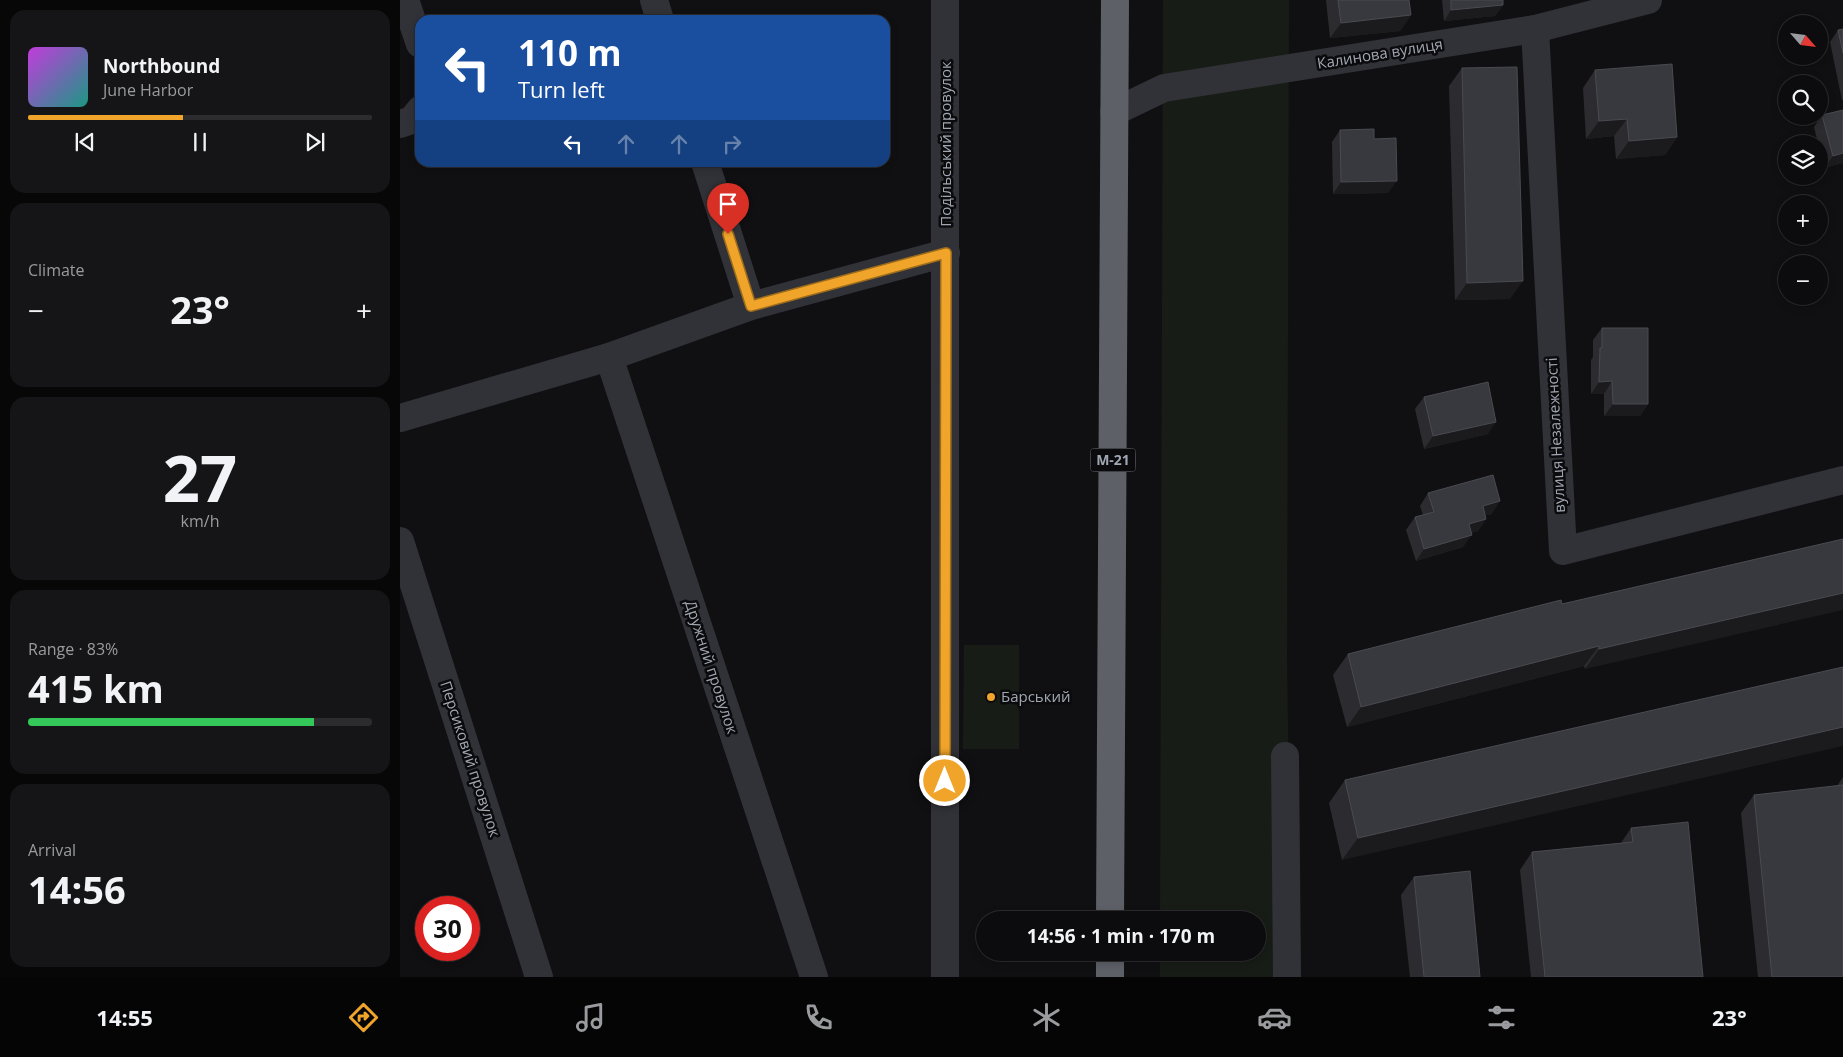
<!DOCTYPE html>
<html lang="en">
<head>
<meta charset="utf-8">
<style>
	body { margin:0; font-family:"Open Sans",sans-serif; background:#151517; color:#f1f3f6; height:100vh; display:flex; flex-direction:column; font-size:19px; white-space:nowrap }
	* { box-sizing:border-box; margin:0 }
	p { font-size:16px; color:#9a9b9e }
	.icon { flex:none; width:28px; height:28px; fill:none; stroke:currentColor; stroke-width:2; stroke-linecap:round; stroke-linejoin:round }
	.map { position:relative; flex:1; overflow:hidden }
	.side { display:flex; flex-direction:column; gap:10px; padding:10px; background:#070708; width:400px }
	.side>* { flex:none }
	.guide { position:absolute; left:15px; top:15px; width:475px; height:152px; border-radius:15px; box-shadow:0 2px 8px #0003,0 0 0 1px #2c2c2e; background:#1a4fa0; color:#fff; overflow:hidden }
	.needle { width:32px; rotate:118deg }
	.tools { position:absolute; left:1378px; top:15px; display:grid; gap:10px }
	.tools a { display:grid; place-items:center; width:50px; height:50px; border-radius:50%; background:#0c0c0e; box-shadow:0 2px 8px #0003,0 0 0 1px #2c2c2e; font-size:25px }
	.speed { position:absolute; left:15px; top:896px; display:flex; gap:10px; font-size:25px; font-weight:700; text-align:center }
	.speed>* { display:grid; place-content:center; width:65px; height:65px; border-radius:50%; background:#0c0c0e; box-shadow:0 2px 8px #0003,0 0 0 1px #2c2c2e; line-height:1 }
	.speed .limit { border:8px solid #d22; background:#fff; color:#111 }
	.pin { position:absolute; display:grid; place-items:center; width:42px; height:42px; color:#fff; margin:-51px -21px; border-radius:50% 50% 50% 0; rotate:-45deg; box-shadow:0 0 5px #0007 }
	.pin .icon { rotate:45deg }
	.me { position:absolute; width:55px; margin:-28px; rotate:0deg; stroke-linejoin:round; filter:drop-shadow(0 0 4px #0008) }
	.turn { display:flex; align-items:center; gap:18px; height:105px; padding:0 20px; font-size:22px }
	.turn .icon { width:65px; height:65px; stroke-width:2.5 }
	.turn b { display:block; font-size:35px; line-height:42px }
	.lanes { display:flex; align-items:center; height:48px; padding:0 20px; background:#0003; justify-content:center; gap:25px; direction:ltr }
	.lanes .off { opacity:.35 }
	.big { font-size:38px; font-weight:700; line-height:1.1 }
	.side .card { flex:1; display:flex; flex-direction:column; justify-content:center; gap:8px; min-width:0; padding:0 18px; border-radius:15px; background:#151517 }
	.side .dial { align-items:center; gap:0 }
	.dial b { font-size:65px; line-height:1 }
	.song { display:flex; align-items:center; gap:15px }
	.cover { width:60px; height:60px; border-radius:8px; background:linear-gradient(135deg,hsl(290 70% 55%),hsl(170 70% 35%)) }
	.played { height:5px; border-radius:2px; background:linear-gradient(90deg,#f0a52a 45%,#2c2c2e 45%) }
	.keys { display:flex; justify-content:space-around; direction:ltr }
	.heat { display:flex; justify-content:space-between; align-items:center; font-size:28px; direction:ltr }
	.charge { height:8px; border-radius:4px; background:linear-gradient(90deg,#34c759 83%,#2c2c2e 0) }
	.trip { position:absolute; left:576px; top:911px; width:290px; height:50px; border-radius:25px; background:#0c0c0e; box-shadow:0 2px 8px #0003,0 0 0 1px #2c2c2e; font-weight:700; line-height:50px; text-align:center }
	.tabs { display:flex; height:80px; justify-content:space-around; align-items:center; background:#050506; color:#9a9b9e }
	.tabs .icon { width:35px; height:35px }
	.tabs .current { color:#f0a52a }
	.tabs b { font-size:22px; color:#f1f3f6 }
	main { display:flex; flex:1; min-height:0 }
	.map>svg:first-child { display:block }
	.green { fill:#171c17 }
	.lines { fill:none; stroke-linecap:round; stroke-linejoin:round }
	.minor { stroke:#313237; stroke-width:28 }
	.highway { stroke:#5d6067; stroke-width:28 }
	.wall { fill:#2c2c30 }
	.shaded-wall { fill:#1b1b1e }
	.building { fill:#38393e; stroke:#494b50 }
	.route-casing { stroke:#9c6b1b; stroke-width:12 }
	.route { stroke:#f0a52a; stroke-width:9 }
	.poi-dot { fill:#f0a52a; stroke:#0b0b0d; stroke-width:2 }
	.labels { text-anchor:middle; stroke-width:5; stroke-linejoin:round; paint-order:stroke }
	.shield { fill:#0b0b0d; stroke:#747880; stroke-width:1 }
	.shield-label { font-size:14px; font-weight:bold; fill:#a1a7b2 }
	.street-label { font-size:15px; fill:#a1a7b2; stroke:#0b0b0d }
	.poi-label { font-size:15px; fill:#a1a7b2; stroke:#0b0b0d; text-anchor:start }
</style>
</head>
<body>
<main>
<section class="side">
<div class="card">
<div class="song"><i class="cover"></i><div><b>Northbound</b><p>June Harbor</p></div></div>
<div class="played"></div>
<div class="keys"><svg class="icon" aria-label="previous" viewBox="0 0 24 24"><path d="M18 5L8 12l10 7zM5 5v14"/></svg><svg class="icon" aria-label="pause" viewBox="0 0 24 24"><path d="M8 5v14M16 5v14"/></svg><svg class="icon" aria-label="next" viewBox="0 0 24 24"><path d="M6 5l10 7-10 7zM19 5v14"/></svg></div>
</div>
<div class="card"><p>Climate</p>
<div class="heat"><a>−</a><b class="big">23°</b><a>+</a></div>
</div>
<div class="card dial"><b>27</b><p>km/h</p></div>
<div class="card"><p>Range · 83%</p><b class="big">415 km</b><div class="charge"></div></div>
<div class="card"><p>Arrival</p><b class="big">14:56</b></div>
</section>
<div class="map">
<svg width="1443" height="977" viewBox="0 0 1443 977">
	<rect width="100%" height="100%" fill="#101012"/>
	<g class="green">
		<polygon points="763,0 889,0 887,661 892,977 760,977 760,953 858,952 858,920 760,920"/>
		<polygon points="564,645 619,645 619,749 563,749"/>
	</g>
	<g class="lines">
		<g class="minor">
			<polyline points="5,0 20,44"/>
			<polyline points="254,0 260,20"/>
			<polyline points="1135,29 1163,551 1443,480"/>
			<polyline points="714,112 764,88 1135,29 1248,0"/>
			<polyline points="0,124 12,120 20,110"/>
			<polyline points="305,162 351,306"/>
			<polyline points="209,357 414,977"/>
			<polyline points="0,418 209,357 351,306 546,253"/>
			<polyline points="0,541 139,977"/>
			<polyline points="885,756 887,977"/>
			<polyline points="545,977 545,0"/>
		</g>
		<g class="highway">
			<polyline points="710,920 715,0"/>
			<polyline points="710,977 710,952"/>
		</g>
	</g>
	<g class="wall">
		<polygon points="926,0 1009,0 1011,15 1000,31 930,38"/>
		<polygon points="1042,0 1103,0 1103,5 1095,16 1044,21"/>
		<polygon points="1443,29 1443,100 1442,100 1430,42 1438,30"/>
		<polygon points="1062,68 1110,299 1055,300 1049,86"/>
		<polygon points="1195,70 1277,137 1265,155 1216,159 1214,136 1186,139 1183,88"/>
		<polygon points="1422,115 1443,163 1424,168 1414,127"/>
		<polygon points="940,130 974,139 988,193 933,194 932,142"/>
		<polygon points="1202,328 1248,404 1240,416 1204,416 1204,394 1191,394 1191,360 1193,357 1193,340"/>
		<polygon points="1024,397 1088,434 1024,449 1015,409"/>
		<polygon points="1028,493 1092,514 1085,515 1086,519 1078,531 1071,533 1063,547 1016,561 1006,530 1015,517 1023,515 1020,506"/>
		<polygon points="1443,539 1185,669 1184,666 947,727 933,675 948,654 1162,604"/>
		<polygon points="1443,667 942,860 929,803 945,780"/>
		<polygon points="1443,777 1443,977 1358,977 1341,813 1354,795 1437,786"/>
		<polygon points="1231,828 1303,977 1131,977 1120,870 1132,852 1221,843"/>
		<polygon points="1014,877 1080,977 1010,977 1001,895"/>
	</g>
	<g class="shaded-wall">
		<polygon points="1103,5 1095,16 1044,21 1051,10"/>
		<polygon points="1011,15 1000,31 930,38 941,23"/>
		<polygon points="1227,119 1214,136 1186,139 1199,121"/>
		<polygon points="1277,137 1265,155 1216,159 1229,141"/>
		<polygon points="1443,153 1443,163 1424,168 1433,156"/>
		<polygon points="997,181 988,193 933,194 941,182"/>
		<polygon points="1123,281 1110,299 1055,300 1067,283"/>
		<polygon points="1212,381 1204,394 1191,394 1199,382"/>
		<polygon points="1213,404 1248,404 1240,416 1204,416"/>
		<polygon points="1096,422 1088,434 1024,449 1033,436"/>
		<polygon points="1100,501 1092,514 1074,518 1083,506"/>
		<polygon points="1086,519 1078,531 1060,536 1069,524"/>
		<polygon points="1072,535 1063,547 1016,561 1024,549"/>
		<polygon points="1443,593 1443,610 1185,669 1199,649"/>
		<polygon points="1199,646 1184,666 947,727 961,707"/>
		<polygon points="1443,727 1443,746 942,860 958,838"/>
	</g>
	<g class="building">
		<polygon points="938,0 1009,0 1011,15 941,23"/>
		<polygon points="1051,0 1103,0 1103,5 1051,10"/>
		<polygon points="1443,29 1443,53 1438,30"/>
		<polygon points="1272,64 1277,137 1229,141 1227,119 1199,121 1195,70"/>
		<polygon points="1117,67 1123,281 1067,283 1062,68"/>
		<polygon points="1443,110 1443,153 1433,156 1422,115"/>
		<polygon points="974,129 974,139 996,138 997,181 941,182 940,130"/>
		<polygon points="1202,328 1248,328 1248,404 1213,404 1212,381 1199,382 1200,348 1202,348"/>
		<polygon points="1088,382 1096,422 1033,436 1024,397"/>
		<polygon points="1093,475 1100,501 1083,506 1086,519 1069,524 1072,535 1024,549 1015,517 1034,512 1028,493"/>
		<polygon points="1443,539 1443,593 1199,649 1199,646 961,707 948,654 1161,600 1162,604"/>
		<polygon points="1443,667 1443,727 958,838 945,780"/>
		<polygon points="1443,785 1443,977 1372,977 1354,795"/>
		<polygon points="1288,822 1303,977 1145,977 1132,852 1233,842 1231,828"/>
		<polygon points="1070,871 1080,977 1024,977 1014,877"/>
	</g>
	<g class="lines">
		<defs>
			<polyline id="route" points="328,234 351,306 546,253 545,781"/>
		</defs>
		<use href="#route" class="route-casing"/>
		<use href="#route" class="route"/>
	</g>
	<circle class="poi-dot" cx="591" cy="697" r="5"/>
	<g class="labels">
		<rect class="shield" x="690.5" y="448.5" width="45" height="23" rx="4"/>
		<g class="shield-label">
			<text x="713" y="465">М-21</text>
		</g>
		<g class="street-label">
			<text transform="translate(980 54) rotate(-9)" y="5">Калинова вулиця</text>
			<text transform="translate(546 144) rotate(-90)" y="5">Подільський провулок</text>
			<text transform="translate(1156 435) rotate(-93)" y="5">вулиця Незалежності</text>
			<text transform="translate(311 667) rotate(72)" y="5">Дружний провулок</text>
			<text transform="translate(70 759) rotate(72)" y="5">Персиковий провулок</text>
		</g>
		<g class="poi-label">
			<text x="601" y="702">Барський</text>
		</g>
	</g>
</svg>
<div class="tools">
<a><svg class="needle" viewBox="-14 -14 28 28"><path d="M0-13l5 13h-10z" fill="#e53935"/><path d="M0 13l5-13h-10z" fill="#9a9b9e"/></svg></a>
<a><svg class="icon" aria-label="search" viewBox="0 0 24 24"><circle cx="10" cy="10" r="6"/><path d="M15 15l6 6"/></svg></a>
<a><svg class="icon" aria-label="layers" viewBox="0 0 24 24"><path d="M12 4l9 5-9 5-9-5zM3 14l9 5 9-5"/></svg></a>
<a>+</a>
<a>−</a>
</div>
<div class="speed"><div class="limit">30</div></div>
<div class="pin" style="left:328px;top:234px;background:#d93025"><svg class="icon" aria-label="arrive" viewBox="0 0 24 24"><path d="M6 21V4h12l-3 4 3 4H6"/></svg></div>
<svg class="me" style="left:545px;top:781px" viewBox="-20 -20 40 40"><circle r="17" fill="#f0a52a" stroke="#fff" stroke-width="3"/><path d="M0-11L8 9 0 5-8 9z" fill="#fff"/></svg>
<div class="trip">14:56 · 1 min · 170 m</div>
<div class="guide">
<div class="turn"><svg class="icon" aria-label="left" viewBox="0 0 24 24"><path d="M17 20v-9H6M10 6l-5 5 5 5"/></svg><div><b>110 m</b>Turn left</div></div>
<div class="lanes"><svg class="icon" aria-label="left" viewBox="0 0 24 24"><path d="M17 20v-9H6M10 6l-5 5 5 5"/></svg><svg class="icon off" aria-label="ahead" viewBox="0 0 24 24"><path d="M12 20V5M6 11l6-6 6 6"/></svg><svg class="icon off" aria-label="ahead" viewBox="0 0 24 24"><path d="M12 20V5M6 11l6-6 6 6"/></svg><svg class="icon off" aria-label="right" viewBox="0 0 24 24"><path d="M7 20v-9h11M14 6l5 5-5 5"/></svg></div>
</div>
</div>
</main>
<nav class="tabs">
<b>14:55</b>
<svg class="icon current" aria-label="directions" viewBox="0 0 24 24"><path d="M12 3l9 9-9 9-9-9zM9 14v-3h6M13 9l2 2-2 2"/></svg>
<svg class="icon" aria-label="music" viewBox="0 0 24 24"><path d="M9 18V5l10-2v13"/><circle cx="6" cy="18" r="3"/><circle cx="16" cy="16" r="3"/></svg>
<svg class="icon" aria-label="phone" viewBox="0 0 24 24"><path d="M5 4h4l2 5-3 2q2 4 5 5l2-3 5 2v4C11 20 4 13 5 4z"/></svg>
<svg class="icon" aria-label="climate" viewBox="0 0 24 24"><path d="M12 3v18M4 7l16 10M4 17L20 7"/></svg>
<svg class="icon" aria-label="car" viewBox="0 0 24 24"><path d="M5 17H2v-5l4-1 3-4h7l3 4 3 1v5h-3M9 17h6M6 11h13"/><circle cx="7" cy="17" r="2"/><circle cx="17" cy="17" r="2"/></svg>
<svg class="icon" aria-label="filters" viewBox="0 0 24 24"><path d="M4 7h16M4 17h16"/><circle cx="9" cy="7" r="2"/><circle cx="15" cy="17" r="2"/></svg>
<b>23°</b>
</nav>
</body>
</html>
